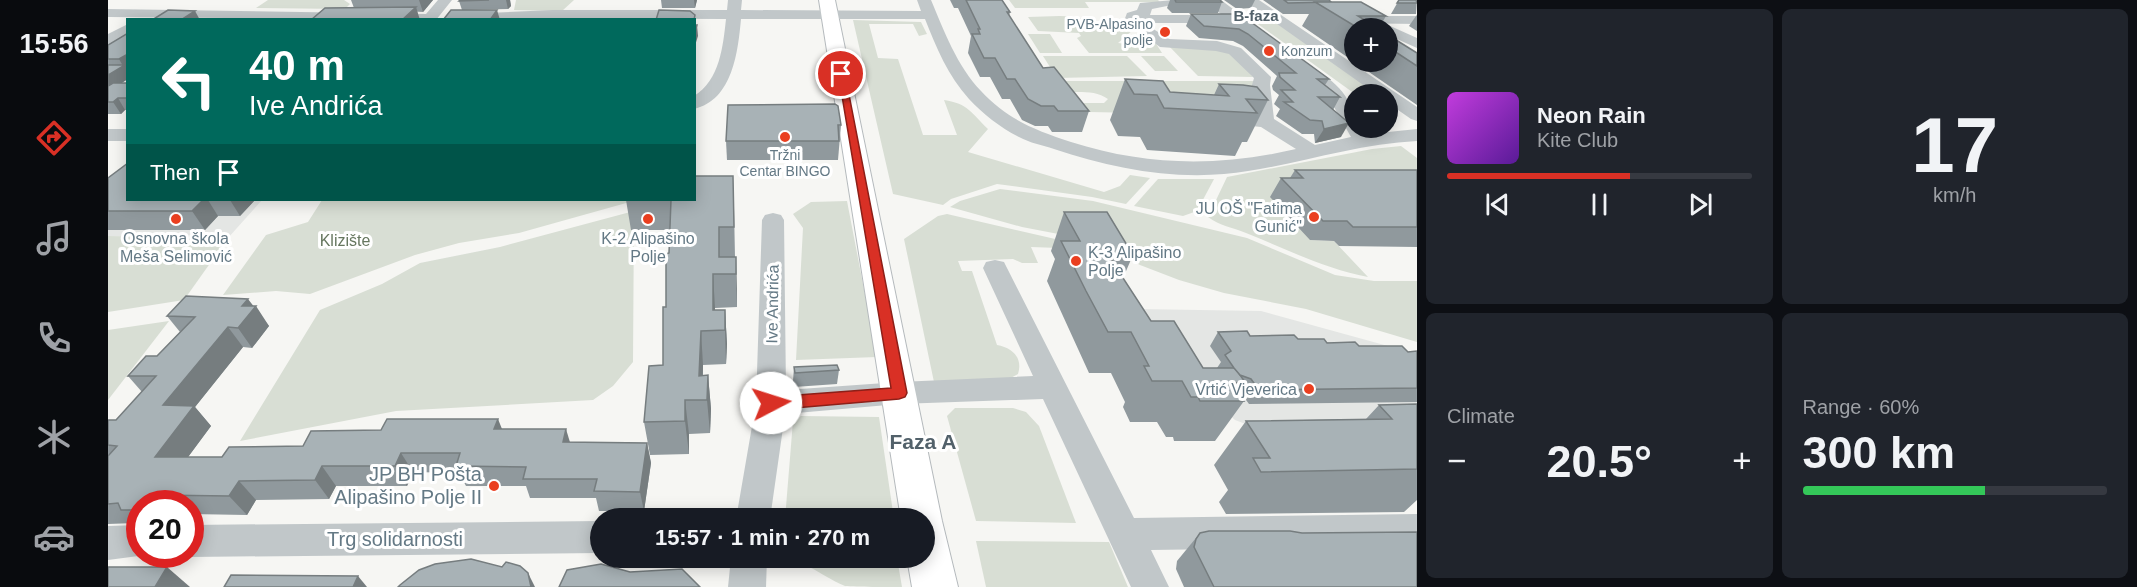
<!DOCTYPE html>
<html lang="en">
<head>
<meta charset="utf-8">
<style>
	body { margin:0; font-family:Helvetica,sans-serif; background:#20242c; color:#f1f3f6; height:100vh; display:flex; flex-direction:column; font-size:22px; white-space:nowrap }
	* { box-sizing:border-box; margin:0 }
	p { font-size:20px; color:#9ea1a6 }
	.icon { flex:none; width:33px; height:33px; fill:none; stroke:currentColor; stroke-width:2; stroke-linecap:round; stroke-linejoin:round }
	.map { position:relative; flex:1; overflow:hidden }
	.side { display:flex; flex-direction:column; gap:9px; padding:9px; background:#0d0f14; width:720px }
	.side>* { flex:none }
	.banner { position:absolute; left:18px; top:18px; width:570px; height:183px; border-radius:0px; box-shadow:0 3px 15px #0003; background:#00695c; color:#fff; overflow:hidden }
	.controls { position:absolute; left:1236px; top:18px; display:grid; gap:12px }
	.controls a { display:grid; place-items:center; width:54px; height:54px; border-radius:50%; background:#171b24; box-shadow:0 3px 15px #0003; font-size:30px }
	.speed { position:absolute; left:18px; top:490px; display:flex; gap:12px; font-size:30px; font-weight:700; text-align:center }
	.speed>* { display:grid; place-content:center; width:78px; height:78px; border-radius:50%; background:#171b24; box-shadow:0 3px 15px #0003; line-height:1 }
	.speed .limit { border:9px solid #d22; background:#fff; color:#111 }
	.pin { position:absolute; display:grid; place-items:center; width:51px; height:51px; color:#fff; margin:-26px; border:3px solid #fff; border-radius:50%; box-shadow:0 2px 6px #0007 }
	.me { position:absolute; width:66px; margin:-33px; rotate:85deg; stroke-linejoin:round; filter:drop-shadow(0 0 4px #0008) }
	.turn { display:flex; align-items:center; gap:21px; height:126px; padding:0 24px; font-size:27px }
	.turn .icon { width:78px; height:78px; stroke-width:2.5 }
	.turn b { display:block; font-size:42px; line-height:51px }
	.then { display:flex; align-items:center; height:57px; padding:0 24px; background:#0003; gap:12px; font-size:22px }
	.big { font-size:45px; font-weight:800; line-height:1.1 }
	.side .tile { flex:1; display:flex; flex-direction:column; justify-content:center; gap:9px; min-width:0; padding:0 21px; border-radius:9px; background:#20242c }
	.side .dial { align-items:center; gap:0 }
	.dial b { font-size:78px; line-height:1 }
	.song { display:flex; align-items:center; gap:18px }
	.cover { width:72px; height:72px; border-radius:9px; background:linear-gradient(135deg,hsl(290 70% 55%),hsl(270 70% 35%)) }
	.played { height:6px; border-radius:3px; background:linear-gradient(90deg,#d93025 60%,#363941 60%) }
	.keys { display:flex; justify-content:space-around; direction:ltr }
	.heat { display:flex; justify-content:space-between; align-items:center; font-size:33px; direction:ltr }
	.charge { height:9px; border-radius:4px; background:linear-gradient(90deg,#34c759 60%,#363941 0) }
	.side .tiles { flex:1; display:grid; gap:9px; grid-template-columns:repeat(2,1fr) }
	.trip { position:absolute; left:482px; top:508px; width:345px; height:60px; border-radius:30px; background:#171b24; box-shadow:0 3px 15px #0003; font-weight:800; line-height:60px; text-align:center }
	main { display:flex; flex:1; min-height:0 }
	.dock { display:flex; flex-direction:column; width:108px; justify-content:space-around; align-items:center; background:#090b0e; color:#9ea1a6 }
	.dock .icon { width:42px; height:42px }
	.dock .active { color:#d93025 }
	.dock b { font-size:27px; color:#f1f3f6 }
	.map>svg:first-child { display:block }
	.built { fill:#e4e6e4 }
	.green { fill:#d8ded4 }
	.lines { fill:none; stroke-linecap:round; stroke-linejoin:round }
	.major-casing { stroke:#b5babd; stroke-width:2 }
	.minor { fill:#c1c7c9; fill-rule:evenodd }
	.major { fill:#fff; fill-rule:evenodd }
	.wall { fill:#90999d }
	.shaded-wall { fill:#767d7f }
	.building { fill:#a8b2b6; stroke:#767d7f; stroke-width:1.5 }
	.route { fill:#d93025; stroke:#8d1f18; stroke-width:1.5 }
	.poi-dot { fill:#ea3f20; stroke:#fff; stroke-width:2 }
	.labels { text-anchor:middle; stroke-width:6; stroke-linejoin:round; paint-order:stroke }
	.far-poi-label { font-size:14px; fill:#647985; stroke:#fff; text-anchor:end }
	.far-neighbourhood-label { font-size:15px; font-weight:bold; fill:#52616a; stroke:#fff }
	.poi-label { font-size:16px; fill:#647985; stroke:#fff; text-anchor:end }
	.park-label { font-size:16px; fill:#66775f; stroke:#fff }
	.street-label { font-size:16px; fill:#647985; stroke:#fff }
	.near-poi-label { font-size:20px; fill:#647985; stroke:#fff; text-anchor:end }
	.near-street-label { font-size:20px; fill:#647985; stroke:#fff }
	.near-neighbourhood-label { font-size:21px; font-weight:bold; fill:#52616a; stroke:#fff }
</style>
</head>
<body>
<main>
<nav class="dock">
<b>15:56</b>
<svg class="icon active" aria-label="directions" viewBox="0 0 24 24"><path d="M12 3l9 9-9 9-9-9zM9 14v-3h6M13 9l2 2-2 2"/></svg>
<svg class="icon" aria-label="music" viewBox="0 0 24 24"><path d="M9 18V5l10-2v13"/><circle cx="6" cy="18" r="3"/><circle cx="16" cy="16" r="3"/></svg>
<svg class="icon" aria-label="phone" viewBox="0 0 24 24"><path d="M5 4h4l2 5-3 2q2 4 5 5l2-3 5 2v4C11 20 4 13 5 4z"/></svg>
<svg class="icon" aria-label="climate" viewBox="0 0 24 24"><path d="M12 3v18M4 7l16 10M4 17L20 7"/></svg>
<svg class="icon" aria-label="car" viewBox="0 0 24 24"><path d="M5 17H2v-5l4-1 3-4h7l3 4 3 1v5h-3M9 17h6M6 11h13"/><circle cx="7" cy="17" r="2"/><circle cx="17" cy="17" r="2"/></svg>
</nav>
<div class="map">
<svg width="1309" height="587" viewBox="0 0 1309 587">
	<rect width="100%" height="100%" fill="#f6f6f3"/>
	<g class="built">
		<polygon points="20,200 154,200 120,238 0,236 0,202"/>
		<polygon points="1030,309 1153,311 1309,354 1309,426 1148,428 1127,420 1058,358"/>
	</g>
	<g class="green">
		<polygon points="160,0 236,0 242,4 237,9 148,8"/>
		<polygon points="408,0 466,0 454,11 406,10"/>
		<polygon points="901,0 1050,0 1052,2 977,2 981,8 907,8"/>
		<path d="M920,17C935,17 952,15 967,17C982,19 1009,35 1020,24L1026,29L1010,43L1036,46L1028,34L1043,36L1054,53H981L969,38L973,36L971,33L930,31Z"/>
		<polygon points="1140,17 1165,18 1272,94 1247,94"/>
		<path d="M745,20L813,22L819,34L811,36L805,24H761L770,58L790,59L815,135H849L836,100C861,104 862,112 880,129L860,152L996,192L1012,186L1022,175L1042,178L1018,204L984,197L889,184L843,199L835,205L785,194Z"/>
		<polygon points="920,34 942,34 954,53 932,53"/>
		<polygon points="1058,43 1116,44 1145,77 1090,76"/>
		<polygon points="935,56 1019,56 1039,76 949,78"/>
		<polygon points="1033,56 1056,56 1070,71 1047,71"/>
		<path d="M953,81H1146L1135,115L981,112L974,103H996L1000,99C989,91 975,92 962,92Z"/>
		<path d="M1293,146L1309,158V172L1202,240L1226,241L1260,277C1217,269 1178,249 1138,233C1124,227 1112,226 1100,217L1119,177L1264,149Z"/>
		<polygon points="1050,179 1106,179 1089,211 1075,216 1026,206"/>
		<polygon points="892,189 985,201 1139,238 1227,275 1266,281 1309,281 1309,342 1198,309 1116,293 1071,280 1032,265 1002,249 966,237 914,227 842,207 852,201"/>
		<polygon points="214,200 529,200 411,233 351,243 307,255 202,294 168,291 115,295 158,235 200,222"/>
		<polygon points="739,201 769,357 688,360 695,228 685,214 703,202"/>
		<polygon points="526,211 525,362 505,386 485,400 288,411 132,441 212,310 274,284 312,263 392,247"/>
		<path d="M839,214L956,241L979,249L923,247L930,263H914L905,259L850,261L854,271H864L889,345C905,348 915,358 910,374L899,380L826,382L796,239L830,216Z"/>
		<polygon points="0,236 120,238 76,300 0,312"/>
		<polygon points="61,321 0,400 0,330"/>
		<polygon points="847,408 905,408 918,412 931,426 968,523 868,521 839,416"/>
		<polygon points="693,416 771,417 786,519 677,519 685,421"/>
		<polygon points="868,541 1001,542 1020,587 878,587"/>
		<path d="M666,558H789L794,587C780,587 748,587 737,586C709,574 699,559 666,558Z"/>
	</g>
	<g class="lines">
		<defs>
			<polygon id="major" points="711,0 727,0 834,521 850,587 804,587 799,558 816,558 816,519 793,519"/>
		</defs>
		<use href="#major" class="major-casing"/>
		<g class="minor">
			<polygon points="330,0 344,0 328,20 0,17 0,9 318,14"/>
			<path d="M620,0H634L633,10L813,11L809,0H823C836,31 849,66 873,91C900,120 927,130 963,142C1038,166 1111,167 1188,149L1153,127L1134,125L1132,121L1134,117L1147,115L1144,85L1146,78L1121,54L1108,51L1052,47L1016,21L1019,13L1029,10L1032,3L1066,0L1064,5L1044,9L1042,15H1114L1097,0H1113L1157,33L1160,36L1157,39H1147L1122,20L1115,23H1036L1061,39L1109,41L1133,48L1163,77L1162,85L1166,119L1207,145L1243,137L1218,93L1183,65L1191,60L1197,62C1223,80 1246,92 1246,128H1257L1261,134L1309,129V141C1243,144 1181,168 1116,174C1058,179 1000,167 946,149C934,145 922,143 911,137C893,128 875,114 861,99C840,76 828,47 817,19H633C630,51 625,100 586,109V96C612,80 615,46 618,19L350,18L357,14L445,10H619Z"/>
			<polygon points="1135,0 1151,0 1309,107 1309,121 1303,119 1280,103 1280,94 1268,94"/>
			<polygon points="1241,16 1309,16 1309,24 1236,23 1234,20"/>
			<polygon points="20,24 20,35 0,45 0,34"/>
			<polygon points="1280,25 1309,38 1309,48 1280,35 1280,28 1273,28"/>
			<rect x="0" y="129" width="20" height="12"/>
			<polygon points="665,213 673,215 676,220 678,390 791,382 925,376 875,268 878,262 887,260 896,262 899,268 1026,518 1309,514 1309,546 1043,550 1061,587 1023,587 935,399 791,404 677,414 662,519 628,519 648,403 654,220 657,215"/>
			<polygon points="492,521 492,553 82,557 76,555 82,555 82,525"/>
			<polygon points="32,525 32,555 38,555 0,560 0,526"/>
			<polygon points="623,558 659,558 658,587 620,587"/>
		</g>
		<use href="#major" class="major"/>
	</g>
	<g class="wall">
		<polygon points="243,0 325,0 315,12 246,8"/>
		<polygon points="352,0 402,0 403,6 400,9 354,10 351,1"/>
		<polygon points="553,0 589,0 587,8 554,8"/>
		<polygon points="842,0 894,0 902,12 901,16 935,68 981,111 974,132 944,132 940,126 927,126 914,120 902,99 894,99 882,77 872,77 860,53 863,36 850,8 846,8"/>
		<polygon points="1062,0 1112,0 1114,2 1110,13 1064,13 1059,8"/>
		<polygon points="1116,0 1147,0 1143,8 1129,9"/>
		<polygon points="1155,0 1221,0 1223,2 1278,16 1271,28 1246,28 1246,62 1280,62 1280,35 1309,53 1309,105 1194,26 1201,14 1175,14"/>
		<polygon points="1291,0 1309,0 1308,14 1283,14"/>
		<polygon points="1083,14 1132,14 1221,79 1217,85 1232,97 1225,110 1233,137 1207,143 1206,134 1194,134 1168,116 1172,109 1166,104 1171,95 1165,90 1164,86 1169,76 1135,46 1125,41 1091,38 1078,26"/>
		<polygon points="1309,15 1309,31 1301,26 1308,16"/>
		<polygon points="20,33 14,83 20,83 20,110 17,110 13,114 0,114 0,45"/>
		<polygon points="1017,79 1062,92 1106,95 1111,84 1160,100 1139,142 1134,142 1127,156 1039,150 1032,137 1010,136 1002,120"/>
		<polygon points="733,125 730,160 619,160 618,141"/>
		<polygon points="1187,170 1309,170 1309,247 1231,246 1226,241 1202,240 1162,197 1173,178 1182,178"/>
		<polygon points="0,178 20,200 147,200 132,216 110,216 97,230 0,230"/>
		<polygon points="518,200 586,200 626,208 627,257 629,289 629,307 607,308 607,310 617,310 619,344 618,364 595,365 595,375 600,375 603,409 602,433 581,434 581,454 542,455 536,422 555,365 562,230 523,230"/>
		<polygon points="956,212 1025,255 1015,278 1043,321 1095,368 1109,368 1113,362 1102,346 1110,332 1142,336 1190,339 1300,352 1309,351 1309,402 1141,404 1133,393 1130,392 1136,401 1107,441 1066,441 1065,437 1058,437 1049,422 1022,422 1015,407 1017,402 1003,373 981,373 939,281 947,259 943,251"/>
		<polygon points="145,306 161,326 144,348 135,347 87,407 103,426 80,457 114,457 195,446 394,429 462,442 539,443 543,463 536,511 491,511 488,498 422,498 418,486 358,486 351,473 305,472 299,486 228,486 221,499 148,500 139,515 82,514 82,504 32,504 32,527 27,523 0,524 0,420 8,420 34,392 20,376 49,356 72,332 59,316"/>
		<polygon points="686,367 731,370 729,384 686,387 685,381"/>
		<polygon points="1309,404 1309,500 1296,512 1118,514 1111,502 1120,490 1106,465 1138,421 1258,419 1271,405"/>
		<polygon points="1092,533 1309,587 1076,587 1068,569 1069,561"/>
	</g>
	<g class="shaded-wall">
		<polygon points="311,0 325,0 315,12"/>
		<polygon points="398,0 402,0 403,6 400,9"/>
		<polygon points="586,0 589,0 587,8"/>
		<polygon points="308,7 312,20 294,20"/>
		<polygon points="389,10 392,20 382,20"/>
		<polygon points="87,11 92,20 73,20"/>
		<polygon points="589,25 590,36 586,49 586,35"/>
		<polygon points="20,54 20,79 0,92 0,75 15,66 11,59"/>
		<polygon points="10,98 17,110 13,114 5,102"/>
		<polygon points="1241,123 1233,137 1207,143 1216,129"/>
		<polygon points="95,200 100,200 110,216 97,230 84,211"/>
		<polygon points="122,200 147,200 132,216"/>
		<polygon points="628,257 629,289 629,307 628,274"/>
		<polygon points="605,274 607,308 607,331 605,310"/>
		<polygon points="140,299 147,308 148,306 161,326 144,348 130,328 134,306"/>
		<polygon points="617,310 619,344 618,364 617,330"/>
		<polygon points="120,327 135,347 87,407 103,426 66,476 47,457 55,405"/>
		<polygon points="593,331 595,365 594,400 591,376"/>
		<polygon points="600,375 603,409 602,433 599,400"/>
		<polygon points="577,400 581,434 581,454 577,421"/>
		<polygon points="390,419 398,439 386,429"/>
		<polygon points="458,429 464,449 455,442"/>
		<polygon points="539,443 543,463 536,511 532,492"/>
		<polygon points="293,453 305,472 299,486 287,466"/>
		<polygon points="214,466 228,486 221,499 207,480"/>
		<polygon points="131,481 148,500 139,515 121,496"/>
		<polygon points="48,495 57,504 41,504"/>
		<polygon points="59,567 82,587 47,587"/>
		<polygon points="420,573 427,587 423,587"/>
		<polygon points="250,576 259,587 245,587"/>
	</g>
	<g class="building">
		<polygon points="352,0 381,0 351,1"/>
		<polygon points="858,0 894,0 902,12 899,12 935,68 946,67 981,111 950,111 946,106 933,106 920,99 907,79 899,79 887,58 876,58 864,34 872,34 870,29 872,29"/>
		<polygon points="1067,0 1112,0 1114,2 1068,2"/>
		<polygon points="1176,0 1221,0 1223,2 1180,3"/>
		<polygon points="1291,0 1308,0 1309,3 1289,3"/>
		<polygon points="1207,2 1253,2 1278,16 1250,16 1270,28 1250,28"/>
		<polygon points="308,7 294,20 203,20 217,8"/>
		<polygon points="60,10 87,11 73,20 44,20"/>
		<polygon points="343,10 389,10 382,20 335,20"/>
		<polygon points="551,10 582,11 587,15 586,20 548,20"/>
		<polygon points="1083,14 1132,14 1221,79 1209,79 1232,97 1210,97 1241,123 1216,129 1214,121 1202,120 1176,102 1185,102 1173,90 1187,90 1172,77 1171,73 1188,73 1140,34 1131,29 1096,26"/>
		<polygon points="586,25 589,25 586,35"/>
		<polygon points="20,33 20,54 11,59 0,59 0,45"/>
		<polygon points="1280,35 1309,53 1309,66 1280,47"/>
		<polygon points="0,65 17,65 0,75"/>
		<polygon points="1017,79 1055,81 1062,92 1121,96 1111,84 1135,85 1149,87 1160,100 1138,99 1149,113 1056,108 1049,95 1026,94"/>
		<polygon points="5,83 20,83 20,98 10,98 5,102 0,102 0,86"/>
		<polygon points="727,104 730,106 733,125 730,125 731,141 618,141 620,105"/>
		<polygon points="20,163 20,200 95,200 84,211 0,211 0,178"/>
		<polygon points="1187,170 1309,170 1309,227 1245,227 1239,221 1215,221 1173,178 1195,178"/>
		<polygon points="586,176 625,176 626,227 611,227 611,257 628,257 628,274 605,274 605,310 617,310 617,330 593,331 591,376 600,375 599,400 577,400 577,421 536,422 541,366 555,365 555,307 558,307 558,254 561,253 563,200 586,200"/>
		<polygon points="956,212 999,212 1025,255 1000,255 1043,321 1066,321 1095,368 1127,368 1137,382 1124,383 1136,401 1092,401 1090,397 1083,397 1074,381 1044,381 1036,366 1041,366 1023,332 1000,332 978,291 953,241 972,241"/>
		<polygon points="78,296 140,299 134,306 148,306 130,328 120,327 55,405 86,406 47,457 114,457 121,447 195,446 203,431 273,430 279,419 390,419 386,429 458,429 455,442 539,443 532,492 486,491 489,479 415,479 418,467 348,466 352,453 293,453 287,466 214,466 207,480 131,481 121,496 48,495 41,504 32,504 32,510 13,510 10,503 0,504 0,456 9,446 0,445 0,420 8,420 48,376 20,376 38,356 49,356 87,317 59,316"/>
		<polygon points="1139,331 1142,336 1186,335 1190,339 1216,339 1219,343 1247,342 1251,346 1294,346 1300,352 1309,351 1309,388 1151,390 1143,379 1132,375 1126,368 1117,355 1123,351 1110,332"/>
		<polygon points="729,365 731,370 687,373 686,367"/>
		<polygon points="1309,404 1309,469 1153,472 1145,458 1162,458 1138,421 1284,419 1271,405"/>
		<polygon points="1101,531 1182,531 1194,533 1309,532 1309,587 1106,587 1086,547 1088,539 1092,533"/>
		<polygon points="363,559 394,567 398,562 412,566 420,573 423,587 290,587 292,585 311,570 327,564"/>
		<polygon points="493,564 522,572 574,569 592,587 451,587 459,570"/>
		<polygon points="0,567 59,567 47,587 0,587"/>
		<polygon points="123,575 250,576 245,587 116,587"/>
	</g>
	<polygon class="route" points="730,72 737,74 799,393 797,397 791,399 663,410 657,408 655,403 657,399 663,397 783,388"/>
	<g class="poi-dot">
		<circle cx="1057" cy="32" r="6"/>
		<circle cx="1161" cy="51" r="6"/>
		<circle cx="677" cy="137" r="6"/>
		<circle cx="1206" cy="217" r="6"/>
		<circle cx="68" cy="219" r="6"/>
		<circle cx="540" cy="219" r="6"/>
		<circle cx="968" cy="261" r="6"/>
		<circle cx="1201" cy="389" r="6"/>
		<circle cx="386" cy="486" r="6"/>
	</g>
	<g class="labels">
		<g class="far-poi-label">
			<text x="1045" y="29">PVB-Alpasino<tspan x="1045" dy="16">polje</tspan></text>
			<text x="1173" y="56" text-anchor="start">Konzum</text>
			<text x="677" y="160" text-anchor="middle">Tržni<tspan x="677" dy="16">Centar BINGO</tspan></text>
		</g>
		<g class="far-neighbourhood-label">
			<text x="1148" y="21">B-faza</text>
		</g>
		<g class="poi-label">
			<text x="1194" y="214">JU OŠ "Fatima<tspan x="1194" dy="18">Gunić"</tspan></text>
			<text x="68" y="244" text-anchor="middle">Osnovna škola<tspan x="68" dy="18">Meša Selimović</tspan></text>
			<text x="540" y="244" text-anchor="middle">K-2 Alipašino<tspan x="540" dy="18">Polje</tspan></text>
			<text x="980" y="258" text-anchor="start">K-3 Alipašino<tspan x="980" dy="18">Polje</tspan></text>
			<text x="1189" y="395">Vrtić Vjeverica</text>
		</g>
		<g class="park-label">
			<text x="237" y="246">Klizište</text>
		</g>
		<g class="street-label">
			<text transform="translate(664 304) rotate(-89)" y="6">Ive Andrića</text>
		</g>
		<g class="near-poi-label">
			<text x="374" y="481">JP BH Pošta<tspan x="374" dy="23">Alipašino Polje II</tspan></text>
		</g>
		<g class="near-street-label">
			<text x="287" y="546">Trg solidarnosti</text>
		</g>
		<g class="near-neighbourhood-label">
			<text x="815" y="449">Faza A</text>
		</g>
	</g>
</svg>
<div class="controls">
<a>+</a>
<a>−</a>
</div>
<div class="speed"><div class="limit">20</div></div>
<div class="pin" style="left:733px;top:74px;background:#d93025"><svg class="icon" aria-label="arrive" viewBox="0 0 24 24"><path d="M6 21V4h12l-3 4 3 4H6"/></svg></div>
<svg class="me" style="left:663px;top:403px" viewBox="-20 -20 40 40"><circle r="19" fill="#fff"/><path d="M0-13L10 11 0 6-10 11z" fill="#d93025"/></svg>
<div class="trip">15:57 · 1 min · 270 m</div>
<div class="banner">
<div class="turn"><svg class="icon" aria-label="left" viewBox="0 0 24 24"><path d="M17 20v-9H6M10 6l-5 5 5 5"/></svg><div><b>40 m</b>Ive Andrića</div></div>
<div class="then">Then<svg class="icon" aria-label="arrive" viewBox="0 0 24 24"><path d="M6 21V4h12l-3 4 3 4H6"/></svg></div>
</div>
</div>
<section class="side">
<div class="tiles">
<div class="tile">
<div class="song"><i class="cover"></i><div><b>Neon Rain</b><p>Kite Club</p></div></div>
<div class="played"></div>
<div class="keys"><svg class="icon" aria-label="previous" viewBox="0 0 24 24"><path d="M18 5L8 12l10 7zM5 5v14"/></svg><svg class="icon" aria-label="pause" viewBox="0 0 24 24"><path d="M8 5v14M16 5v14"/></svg><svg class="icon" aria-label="next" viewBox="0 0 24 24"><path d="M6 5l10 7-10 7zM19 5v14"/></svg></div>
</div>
<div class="tile dial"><b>17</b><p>km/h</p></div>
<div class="tile"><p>Climate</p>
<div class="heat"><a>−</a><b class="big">20.5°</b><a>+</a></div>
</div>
<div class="tile"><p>Range · 60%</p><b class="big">300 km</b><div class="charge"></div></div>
</div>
</section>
</main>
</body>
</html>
